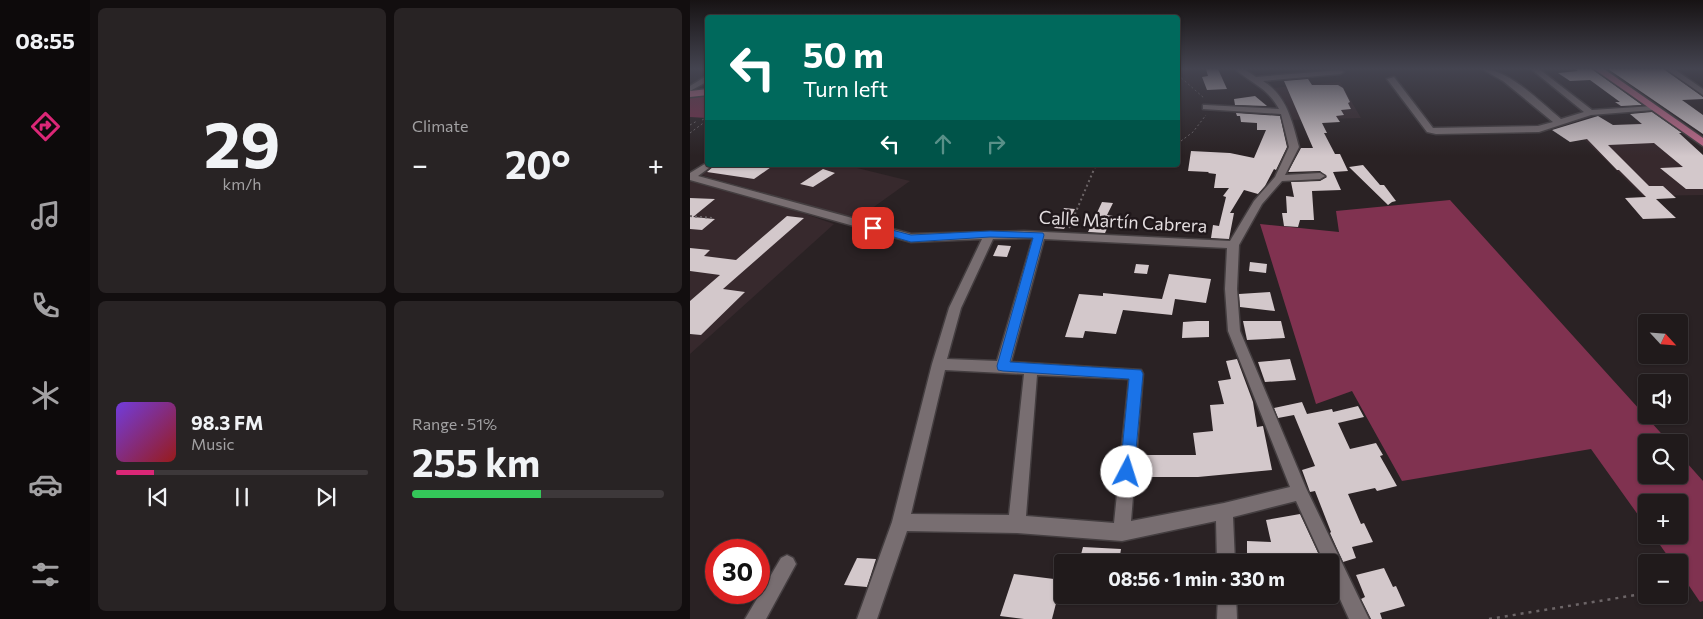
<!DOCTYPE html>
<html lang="en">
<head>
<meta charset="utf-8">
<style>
	body { margin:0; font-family:Commissioner,sans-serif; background:#282324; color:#f1f3f6; height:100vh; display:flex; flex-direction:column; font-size:19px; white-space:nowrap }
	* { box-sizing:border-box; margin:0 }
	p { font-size:16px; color:#a2a1a3 }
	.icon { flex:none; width:28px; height:28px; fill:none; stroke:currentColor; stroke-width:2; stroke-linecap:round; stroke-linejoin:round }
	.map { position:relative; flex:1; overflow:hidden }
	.details { display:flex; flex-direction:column; gap:8px; padding:8px; background:#120e0f; width:600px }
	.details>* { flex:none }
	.banner { position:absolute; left:15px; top:15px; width:475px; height:152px; border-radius:5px; box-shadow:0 1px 4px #0004,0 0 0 1px #3d383a; background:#00695c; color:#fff; overflow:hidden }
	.needle { width:32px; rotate:116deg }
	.fabs { position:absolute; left:948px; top:314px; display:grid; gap:10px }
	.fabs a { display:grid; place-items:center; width:50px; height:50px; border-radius:5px; background:#201a1b; box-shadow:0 1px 4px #0004,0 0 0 1px #3d383a; font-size:25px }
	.speed { position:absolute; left:15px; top:539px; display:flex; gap:10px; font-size:25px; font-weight:700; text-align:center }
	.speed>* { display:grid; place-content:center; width:65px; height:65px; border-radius:50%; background:#201a1b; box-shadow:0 1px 4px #0004,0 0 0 1px #3d383a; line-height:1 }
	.speed .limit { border:8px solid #d22; background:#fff; color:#111 }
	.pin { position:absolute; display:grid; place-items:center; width:42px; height:42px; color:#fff; margin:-21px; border-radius:10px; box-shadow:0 2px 8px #0006 }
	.me { position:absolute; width:55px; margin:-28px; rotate:5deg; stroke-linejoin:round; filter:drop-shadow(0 0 4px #0008) }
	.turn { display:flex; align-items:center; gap:18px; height:105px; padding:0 15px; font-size:22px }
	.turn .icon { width:65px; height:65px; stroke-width:2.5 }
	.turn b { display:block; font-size:35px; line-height:42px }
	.lanes { display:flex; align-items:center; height:48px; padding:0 15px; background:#0003; justify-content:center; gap:25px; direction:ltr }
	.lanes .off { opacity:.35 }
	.big { font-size:38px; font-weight:700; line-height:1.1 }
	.details .card { flex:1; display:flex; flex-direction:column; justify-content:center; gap:8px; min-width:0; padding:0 18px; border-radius:8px; background:#282324 }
	.details .dial { align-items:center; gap:0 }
	.dial b { font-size:65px; line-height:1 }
	.song { display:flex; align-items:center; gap:15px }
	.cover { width:60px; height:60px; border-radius:8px; background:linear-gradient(135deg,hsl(260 70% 55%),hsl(0 70% 35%)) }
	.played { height:5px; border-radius:2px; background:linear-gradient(90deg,#db2777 15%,#3d383a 15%) }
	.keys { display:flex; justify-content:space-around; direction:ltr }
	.heat { display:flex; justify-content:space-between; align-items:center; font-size:28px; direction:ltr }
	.charge { height:8px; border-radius:4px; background:linear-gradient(90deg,#34c759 51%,#3d383a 0) }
	.details .tiles { flex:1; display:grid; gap:8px; grid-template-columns:repeat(2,1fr) }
	.trip { position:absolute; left:364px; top:554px; width:285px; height:50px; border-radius:5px; background:#201a1b; box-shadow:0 1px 4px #0004,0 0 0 1px #3d383a; font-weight:700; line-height:50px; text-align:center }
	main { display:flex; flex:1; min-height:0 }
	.menu { display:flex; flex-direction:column; width:90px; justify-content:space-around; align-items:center; background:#0d0a0b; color:#a2a1a3 }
	.menu .icon { width:35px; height:35px }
	.menu .current { color:#db2777 }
	.menu b { font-size:22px; color:#f1f3f6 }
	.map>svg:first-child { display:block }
	.built { fill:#37292d }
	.green { fill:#79314c }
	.forest { fill:#803250 }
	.building { fill:#d3c8cb }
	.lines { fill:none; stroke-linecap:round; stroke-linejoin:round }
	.minor-casing { stroke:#443e40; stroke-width:3 }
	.major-casing { stroke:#443e40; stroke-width:3 }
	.path-far2 { stroke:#6c6567; stroke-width:1; stroke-dasharray:2 2.5; stroke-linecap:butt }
	.path-far1 { stroke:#6c6567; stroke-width:2; stroke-dasharray:2 3; stroke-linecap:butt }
	.path { stroke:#6c6567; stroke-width:2.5; stroke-dasharray:3 5; stroke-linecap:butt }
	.minor { fill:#786e71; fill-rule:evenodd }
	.major { fill:#c46d8d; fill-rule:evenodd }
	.route { fill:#1a73e8; stroke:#114b97 }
	.labels { text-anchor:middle; stroke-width:5; stroke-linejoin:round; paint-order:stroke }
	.street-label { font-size:18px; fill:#e4dee0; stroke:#20181b }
</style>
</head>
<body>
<main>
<nav class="menu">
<b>08:55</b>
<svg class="icon current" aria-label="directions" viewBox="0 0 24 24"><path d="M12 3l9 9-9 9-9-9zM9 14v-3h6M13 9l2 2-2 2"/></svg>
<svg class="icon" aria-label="music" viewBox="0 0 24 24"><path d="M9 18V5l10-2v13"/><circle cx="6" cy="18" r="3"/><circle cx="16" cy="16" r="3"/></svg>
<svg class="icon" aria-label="phone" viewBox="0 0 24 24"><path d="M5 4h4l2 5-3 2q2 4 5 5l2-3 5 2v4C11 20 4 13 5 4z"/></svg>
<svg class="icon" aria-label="climate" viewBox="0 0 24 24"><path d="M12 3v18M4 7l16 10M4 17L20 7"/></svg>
<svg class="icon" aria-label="car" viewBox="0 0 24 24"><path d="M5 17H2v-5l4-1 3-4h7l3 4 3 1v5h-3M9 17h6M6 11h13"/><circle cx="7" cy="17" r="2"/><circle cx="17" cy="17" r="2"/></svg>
<svg class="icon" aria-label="filters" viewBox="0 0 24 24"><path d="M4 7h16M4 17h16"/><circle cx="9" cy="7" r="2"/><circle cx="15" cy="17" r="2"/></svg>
</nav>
<section class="details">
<div class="tiles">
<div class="card dial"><b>29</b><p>km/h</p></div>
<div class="card"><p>Climate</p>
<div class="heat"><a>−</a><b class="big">20°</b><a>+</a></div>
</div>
<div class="card">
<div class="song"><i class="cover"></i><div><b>98.3 FM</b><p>Music</p></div></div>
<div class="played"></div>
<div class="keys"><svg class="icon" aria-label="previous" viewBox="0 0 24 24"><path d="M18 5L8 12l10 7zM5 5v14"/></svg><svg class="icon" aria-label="pause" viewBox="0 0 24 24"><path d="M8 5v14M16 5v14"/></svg><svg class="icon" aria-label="next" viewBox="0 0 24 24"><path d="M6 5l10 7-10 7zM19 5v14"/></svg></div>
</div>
<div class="card"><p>Range · 51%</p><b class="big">255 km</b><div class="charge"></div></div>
</div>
</section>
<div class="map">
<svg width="1013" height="619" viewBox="0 0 1013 619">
	<rect width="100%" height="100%" fill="#2a2224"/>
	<g class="built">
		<polygon points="650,82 671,118 601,120 596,103 582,88"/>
		<polygon points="953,123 1013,173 1013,195 953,196 894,139 911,126"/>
		<polygon points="23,165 155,165 220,181 167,219 8,174"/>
		<polygon points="0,179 53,192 144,224 0,354"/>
	</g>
	<polygon class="green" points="17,94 17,118 0,117 0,96"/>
	<polygon class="forest" points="760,200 979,442 956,442 956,475 989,475 989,454 1013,481 1013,601 1010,602 989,571 989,562 982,562 963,535 989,535 989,502 956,502 956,526 901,449 712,481 662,391 626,404 570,224 649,232 646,211"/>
	<g class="building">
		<polygon points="516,69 528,69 537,89 517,90 512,77 518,76"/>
		<polygon points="885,69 902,69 952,105 931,106 925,102 930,102 900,80 880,81 868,73 888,71"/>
		<polygon points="918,69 974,69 1013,97 1013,99 992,100 1013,115 1013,134"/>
		<polygon points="618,79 622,85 648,85 653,88 660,102 658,103 661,109 651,110 654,115 646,116 650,122 632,123 637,133 634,133 645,154 650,154 658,171 643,172 651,190 622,191 624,220 610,220 608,227 594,226 592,213 597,213 596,196 604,197 601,182 630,181 637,177 630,171 598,172 611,148 623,148 594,81"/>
		<polygon points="565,96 577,106 545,105 544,99"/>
		<polygon points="962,112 992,133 989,133 1013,155 1013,189 996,189 970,168 993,167 964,143 918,145 959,186 973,186 986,198 966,199 986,218 953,219 935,198 956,197 929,170 927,170 897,139 880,142 862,130 908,116 923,125 952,124 940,114"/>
		<polygon points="546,113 590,116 597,147 586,170 584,169 575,186 568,194 554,190 540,213 544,213 539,239 521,238 523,225 529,226 536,197 533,196 539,188 524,188 526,174 518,173 519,172 498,171 501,151 540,153 564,158 576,130 567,130 567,123 551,122 550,116 547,116"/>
		<polygon points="25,165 84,165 64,179 17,172"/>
		<polygon points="673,165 690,185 694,185 706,201 702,202 698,205 659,167"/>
		<polygon points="133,169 145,173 123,187 110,184"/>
		<polygon points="0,198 25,199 3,217 25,219 12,230 0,229"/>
		<polygon points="412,202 423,203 417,215 423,216 415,233 398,232"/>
		<polygon points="374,208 385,209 374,229 364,228"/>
		<polygon points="97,216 114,218 33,289 55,292 11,335 0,334 0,301 30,275 0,271 0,248 20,250 14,256 46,260"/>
		<polygon points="308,245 321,246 317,257 303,256"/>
		<polygon points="560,262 577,264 576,273 559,271"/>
		<polygon points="446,264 459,265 457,274 444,273"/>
		<polygon points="479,274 521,279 516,303 485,299 482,315 433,310 426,334 395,331 393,338 375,337 389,294 413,296 413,293 472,299"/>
		<polygon points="580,292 585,311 550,307 549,294"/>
		<polygon points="507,321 519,321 519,337 492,338 493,322"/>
		<polygon points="553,321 591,321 595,338 557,340"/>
		<polygon points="547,359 563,402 567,427 573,426 582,470 508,477 452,477 454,455 506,455 503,433 523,431 520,405 534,404 528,381 541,379 536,361"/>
		<polygon points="600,359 606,380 575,382 568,362"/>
		<polygon points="612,402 617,414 642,409 643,412 668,406 674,417 648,423 660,449 686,443 693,455 690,456 707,486 687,491 685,488 658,494 671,524 674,523 683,542 662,547 666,558 653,562 640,533 641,532 625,491 620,492 612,470 625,466 604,415 588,418 584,408"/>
		<polygon points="610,514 630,557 617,562 557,562 557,541 581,542 576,520"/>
		<polygon points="393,547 431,549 429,562 389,562"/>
		<polygon points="167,558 186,559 177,587 154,585"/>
		<polygon points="694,568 703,587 706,586 715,606 690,613 692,619 681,619 671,599 675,597 666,575"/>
		<polygon points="324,574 372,580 362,619 334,619 310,616"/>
	</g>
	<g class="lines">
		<defs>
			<g id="minor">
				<path d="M545,69H554L566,77L650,70L654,72L650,74L573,81C597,96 602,121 609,147L595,175L630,173L635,176L630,179L592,181L572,204L549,245L547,289L550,331L616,488L679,619H659L640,577V562H634L606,501L543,517L545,562H527L526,521L432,541L327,533L217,531L187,619H167L202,522L242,364L259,308L292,239L221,242L0,180V173L18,162V165H23L8,176L221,234L334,231L540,241L564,201L585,177L599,147L591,114L513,109V105H516L589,109C577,87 562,84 545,69ZM343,238L307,361L257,359L271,308L303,239ZM354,239L537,248L535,289L538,331L600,487L534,503L441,521L453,374L451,370L321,362ZM255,370L334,374L319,515L221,514ZM347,375L439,379L424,523L336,516Z"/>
				<path d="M792,69C819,69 850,102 871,119L894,112L841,69H849L902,110L963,106L967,108L963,110L901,115L849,132L746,134L737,132L697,79L704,77L743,128L848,126L863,122L813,81Z"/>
				<polygon points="976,69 984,69 1013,89 1013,95"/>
				<polygon points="18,75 18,81 0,91 0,86"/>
				<polygon points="97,555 103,558 106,564 76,619 55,619 91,558"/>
				<polygon points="528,595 546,595 547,619 527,619"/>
			</g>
			<g id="major">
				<polygon points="904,69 914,69 1013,138 1013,146"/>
				<polygon points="18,89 18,95 0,97 0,91"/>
			</g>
		</defs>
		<use href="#minor" class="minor-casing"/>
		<use href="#major" class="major-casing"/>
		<g class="path-far2">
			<polyline points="488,75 514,98"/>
			<polyline points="12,120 18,117"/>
			<polyline points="0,125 7,121"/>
			<polyline points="0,133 16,121"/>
			<polyline points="491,141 503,132 516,115"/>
		</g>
		<g class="path-far1">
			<polyline points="0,216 22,218"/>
			<polyline points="379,228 405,167"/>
		</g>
		<polyline class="path" points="799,619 952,594"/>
		<use href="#minor" class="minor"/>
		<use href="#major" class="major"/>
	</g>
	<linearGradient id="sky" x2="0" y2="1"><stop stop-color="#171314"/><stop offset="0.44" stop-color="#444450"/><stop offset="1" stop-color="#444450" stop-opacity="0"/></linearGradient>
	<rect width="1013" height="156" fill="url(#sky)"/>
	<polygon class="route" points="183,225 221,235 300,231 353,233 354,235 320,362 451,370 453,374 444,472 442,477 437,479 432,477 430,472 439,379 313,371 308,370 307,366 343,238 300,237 221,242 180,230 178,228"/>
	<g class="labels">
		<g class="street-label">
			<text transform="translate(433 222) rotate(3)" y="6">Calle Martín Cabrera</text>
		</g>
	</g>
</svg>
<div class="fabs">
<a><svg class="needle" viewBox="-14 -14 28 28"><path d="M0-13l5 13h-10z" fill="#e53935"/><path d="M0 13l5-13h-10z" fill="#a2a1a3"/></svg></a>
<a><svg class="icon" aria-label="sound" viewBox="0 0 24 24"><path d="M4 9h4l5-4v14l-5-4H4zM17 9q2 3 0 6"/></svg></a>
<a><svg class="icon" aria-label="search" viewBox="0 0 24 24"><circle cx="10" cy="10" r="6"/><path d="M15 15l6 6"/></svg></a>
<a>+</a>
<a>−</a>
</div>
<div class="speed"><div class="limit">30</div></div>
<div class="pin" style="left:183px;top:228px;background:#d93025"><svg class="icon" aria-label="arrive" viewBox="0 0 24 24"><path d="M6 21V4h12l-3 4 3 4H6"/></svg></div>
<svg class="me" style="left:437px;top:472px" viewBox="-20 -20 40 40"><circle r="19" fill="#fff"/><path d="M0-13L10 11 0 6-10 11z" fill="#1a73e8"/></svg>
<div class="trip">08:56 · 1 min · 330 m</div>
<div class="banner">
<div class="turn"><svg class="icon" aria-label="left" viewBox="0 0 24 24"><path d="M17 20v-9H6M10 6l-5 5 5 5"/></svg><div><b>50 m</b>Turn left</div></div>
<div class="lanes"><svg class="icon" aria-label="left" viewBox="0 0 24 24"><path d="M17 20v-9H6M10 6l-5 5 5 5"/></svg><svg class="icon off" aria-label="ahead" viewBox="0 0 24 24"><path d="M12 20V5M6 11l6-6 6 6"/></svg><svg class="icon off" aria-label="right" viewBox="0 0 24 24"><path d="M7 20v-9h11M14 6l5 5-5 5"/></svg></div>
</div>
</div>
</main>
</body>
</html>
